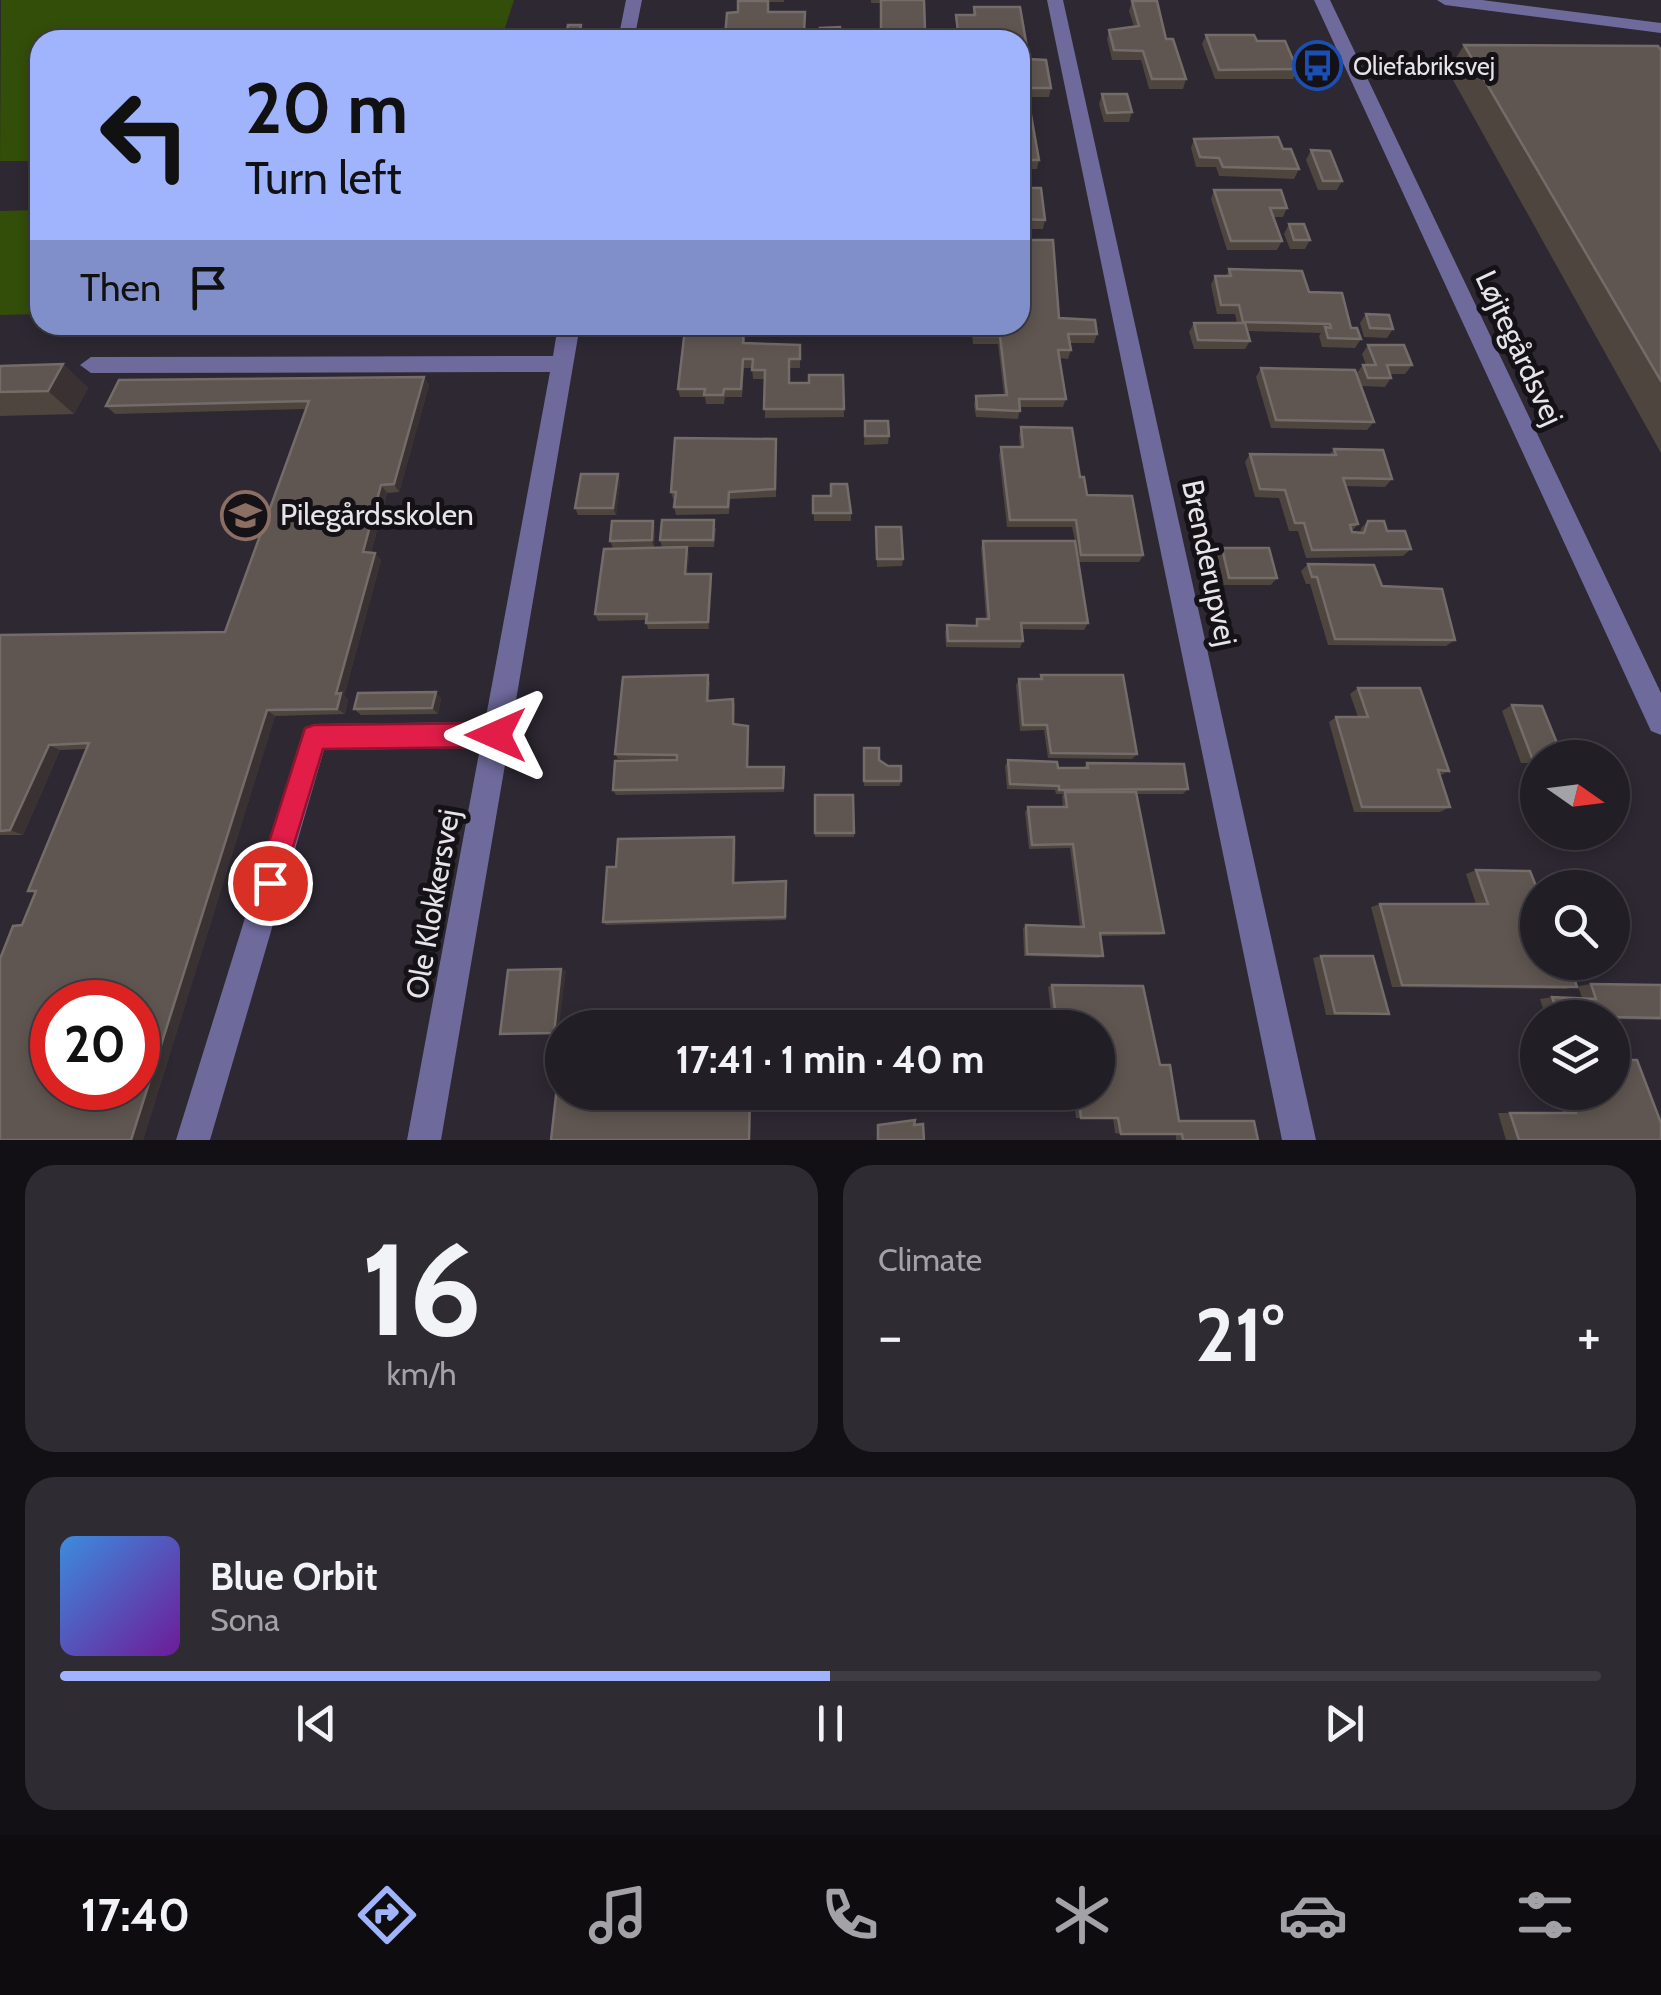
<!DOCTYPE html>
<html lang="en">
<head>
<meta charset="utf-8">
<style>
	body { margin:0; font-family:Cabin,sans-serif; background:#2e2b32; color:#f1f3f6; height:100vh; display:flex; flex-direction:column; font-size:38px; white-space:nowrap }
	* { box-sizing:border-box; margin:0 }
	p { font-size:32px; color:#a2a2a7 }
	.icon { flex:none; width:55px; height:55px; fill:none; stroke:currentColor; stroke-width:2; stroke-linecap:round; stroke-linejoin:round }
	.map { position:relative; height:1140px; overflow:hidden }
	.panel { display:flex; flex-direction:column; gap:25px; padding:25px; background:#131015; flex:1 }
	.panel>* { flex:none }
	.hud { position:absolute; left:30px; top:30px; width:1000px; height:305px; border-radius:30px; box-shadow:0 5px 15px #0003,0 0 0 2px #3f3c43; background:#a0b3fd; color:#111; overflow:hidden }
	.needle { width:65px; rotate:104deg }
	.tools { position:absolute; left:1520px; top:740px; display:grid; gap:20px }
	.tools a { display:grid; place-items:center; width:110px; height:110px; border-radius:50%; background:#221e26; box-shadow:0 5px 15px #0003,0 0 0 2px #3f3c43; font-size:50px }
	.speed { position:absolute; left:30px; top:980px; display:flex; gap:20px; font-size:50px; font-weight:700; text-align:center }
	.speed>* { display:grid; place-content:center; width:130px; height:130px; border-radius:50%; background:#221e26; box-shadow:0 5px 15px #0003,0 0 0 2px #3f3c43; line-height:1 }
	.speed .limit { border:15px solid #d22; background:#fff; color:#111 }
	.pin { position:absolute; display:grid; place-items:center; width:85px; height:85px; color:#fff; margin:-42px; border:5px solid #fff; border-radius:50%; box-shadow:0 2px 10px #0007 }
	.me { position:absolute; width:110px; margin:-55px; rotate:270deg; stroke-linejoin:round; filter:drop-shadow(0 0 8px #0008) }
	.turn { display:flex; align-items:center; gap:35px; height:210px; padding:0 50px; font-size:45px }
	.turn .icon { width:130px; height:130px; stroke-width:2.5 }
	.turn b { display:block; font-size:70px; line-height:85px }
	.then { display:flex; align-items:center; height:95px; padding:0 50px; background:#0003; gap:20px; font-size:38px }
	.big { font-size:75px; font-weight:800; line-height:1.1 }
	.panel .card { flex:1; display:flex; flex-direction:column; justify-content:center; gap:15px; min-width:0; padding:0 35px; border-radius:30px; background:#2e2b32 }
	.panel .dial { align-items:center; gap:0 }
	.dial b { font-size:130px; line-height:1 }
	.song { display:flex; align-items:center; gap:30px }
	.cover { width:120px; height:120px; border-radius:15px; background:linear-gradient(135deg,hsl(210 70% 55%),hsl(280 70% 35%)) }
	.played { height:10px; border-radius:5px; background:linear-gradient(90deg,#a0b3fd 50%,#3f3c43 50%) }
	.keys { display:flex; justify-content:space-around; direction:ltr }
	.heat { display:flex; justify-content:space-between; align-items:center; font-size:55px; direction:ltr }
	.panel .tiles { flex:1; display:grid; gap:25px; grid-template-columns:1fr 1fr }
	.card:last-child { grid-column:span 2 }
	.trip { position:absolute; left:545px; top:1010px; width:570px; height:100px; border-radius:50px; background:#221e26; box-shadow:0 5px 15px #0003,0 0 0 2px #3f3c43; font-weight:800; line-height:100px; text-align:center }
	.tabs { display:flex; height:160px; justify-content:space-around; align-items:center; background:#0e0c0f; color:#a2a2a7 }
	.tabs .icon { width:70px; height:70px }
	.tabs .active { color:#a0b3fd }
	.tabs b { font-size:45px; color:#f1f3f6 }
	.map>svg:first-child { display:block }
	.green { fill:#324e08 }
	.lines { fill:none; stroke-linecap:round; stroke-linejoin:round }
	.minor { fill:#6f6a9c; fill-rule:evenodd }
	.wall { fill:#4e453f }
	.shaded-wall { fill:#3a3232 }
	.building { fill:#5f5651; stroke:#746c69; stroke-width:2.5; fill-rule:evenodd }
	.route { fill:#e11d48; stroke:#92132f; stroke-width:2.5 }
	.labels { text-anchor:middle; stroke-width:10; stroke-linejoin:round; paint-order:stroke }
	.far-poi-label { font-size:25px; fill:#e6e3e9; stroke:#141216; text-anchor:start }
	.street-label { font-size:30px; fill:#e6e3e9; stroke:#141216 }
	.poi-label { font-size:30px; fill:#e6e3e9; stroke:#141216; text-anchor:start }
</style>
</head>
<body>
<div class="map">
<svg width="1661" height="1140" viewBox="0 0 1661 1140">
	<rect width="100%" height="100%" fill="#2d2832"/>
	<g class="green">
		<polygon points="514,0 501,40 40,40 40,161 0,161 1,0"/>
		<polygon points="40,210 40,314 0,315 0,211"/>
	</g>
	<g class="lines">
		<g class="minor">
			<polygon points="626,0 642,0 634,40 618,40"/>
			<polygon points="1047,0 1063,0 1316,1140 1282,1140"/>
			<polygon points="1314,0 1330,0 1661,693 1661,735 1651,731"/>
			<polygon points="1437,0 1482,0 1661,23 1661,33 1445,5"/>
			<polygon points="558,325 580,325 441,1140 407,1140 480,748 324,750 210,1140 176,1140 304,728 314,724 485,722 550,372 91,373 80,365 91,357 553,356"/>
		</g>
	</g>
	<g class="wall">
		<polygon points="750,0 784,0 784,2 768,2 769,12 805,34 840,40 725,40 725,37 738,12"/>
		<polygon points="871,0 924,0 925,40 881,39 881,3 871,3"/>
		<polygon points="1132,1 1166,39 1186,79 1183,89 1149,89 1141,60 1112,60 1107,39 1109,30 1134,26 1129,11"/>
		<polygon points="974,7 1020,7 1029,59 1046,60 1051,88 1049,97 1023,97 1027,115 1031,115 1039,160 1037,169 1020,169 1020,40 957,40 956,15 973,15"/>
		<polygon points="584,35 583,40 566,40 566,37"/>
		<polygon points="1206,35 1257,41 1297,69 1293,79 1215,79 1202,44"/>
		<polygon points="1464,45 1661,50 1661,453 1448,71"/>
		<polygon points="1102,94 1132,112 1129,122 1104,122 1099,104"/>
		<polygon points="1194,139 1283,149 1299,169 1294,179 1219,176 1216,167 1196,167 1191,148"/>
		<polygon points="1311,150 1342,181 1337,190 1318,190 1306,160"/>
		<polygon points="1020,188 1045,220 1043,229 1020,229"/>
		<polygon points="1214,190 1287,208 1283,217 1274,217 1282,241 1277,250 1227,250 1211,199"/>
		<polygon points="1289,224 1310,240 1305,249 1290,249 1284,234"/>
		<polygon points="1229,269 1309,292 1351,328 1361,339 1355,348 1322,347 1319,336 1321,333 1247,331 1250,341 1245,349 1194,349 1189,332 1194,323 1237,323 1235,314 1217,314 1211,285 1215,276 1226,276"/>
		<polygon points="1366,314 1393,329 1387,338 1364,337 1360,323"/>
		<polygon points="1059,318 1097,334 1094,343 1069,343 1071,350 1068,359 1059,358 1066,399 1063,407 1020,407 1018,419 976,417 974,405 976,396 1004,395 998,344 973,344 971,326 963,327 963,325 1020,325"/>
		<polygon points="638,325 738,325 738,329 745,338 745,343 800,345 800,368 790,368 790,383 809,383 843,375 844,417 765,418 765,379 753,379 752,368 744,368 742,397 725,397 724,404 706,404 705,397 680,397 678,389 711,329 639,329"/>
		<polygon points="1368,345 1412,365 1405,374 1390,374 1391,378 1385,387 1361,386 1374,422 1367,430 1271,428 1256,377 1261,368 1356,374 1363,365 1366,365 1362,354"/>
		<polygon points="63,364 88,388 74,414 0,416 0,366"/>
		<polygon points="424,377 429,385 399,492 387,493 371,553 375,553 381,560 344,696 348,699 345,714 275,716 143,1140 0,1140 22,925 36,893 28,891 87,749 60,750 23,835 0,835 0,635 225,632 306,409 115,414 106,406"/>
		<polygon points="865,421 889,436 888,444 864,445"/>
		<polygon points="1021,427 1080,477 1087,495 1143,555 1139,562 1078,562 1088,623 1084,630 1022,629 1023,641 1020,648 946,647 945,632 947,625 975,626 977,619 986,619 981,548 983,541 1075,541 1072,527 1007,527 999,455 1001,447 1020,447 1019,435"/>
		<polygon points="776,439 776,497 730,499 729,514 676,515 674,507 675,499 673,499 671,492"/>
		<polygon points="1334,449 1392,479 1385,487 1345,486 1358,524 1352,531 1360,533 1361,528 1368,521 1387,531 1411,549 1403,556 1306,558 1298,531 1289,531 1279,498 1255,497 1245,462 1250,454 1329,455"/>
		<polygon points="618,474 620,482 616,515 578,515 575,508"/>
		<polygon points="813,496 831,496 851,513 851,521 814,521"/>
		<polygon points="653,521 655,528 654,547 613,548 610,541"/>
		<polygon points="876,527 903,559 902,566 877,567"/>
		<polygon points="716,528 714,547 687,547 689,554 687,574 711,574 712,581 709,629 648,629 646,620 598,621 595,614 662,547 660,540"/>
		<polygon points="1222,548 1277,578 1271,585 1224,585 1217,555"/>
		<polygon points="1308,564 1382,586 1455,640 1446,646 1328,645 1310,584 1306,584 1301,571"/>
		<polygon points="1041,675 1137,754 1132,759 1048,758 1044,730 1020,731 1016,685 1019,679 1039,679"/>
		<polygon points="710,681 709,701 733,699 735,705 734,725 749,731 748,767 784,772 784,792 616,795 613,790 677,760 618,759 615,754"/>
		<polygon points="1358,688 1449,771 1439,776 1450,807 1440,812 1354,812 1329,722 1336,717 1358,717 1350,694"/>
		<polygon points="441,698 438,714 361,715 354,709"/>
		<polygon points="1512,705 1538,758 1538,763 1521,763 1502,711"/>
		<polygon points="864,748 901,781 900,786 864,786"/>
		<polygon points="1008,760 1058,768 1083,768 1087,763 1188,789 1183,794 1136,794 1164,933 1159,935 1100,936 1103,956 1098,958 1024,956 1023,928 1026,925 1080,927 1070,848 1029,849 1025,812 1028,807 1063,807 1062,796 1063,794 1056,794 1055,790 1007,789 1005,766"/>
		<polygon points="815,795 853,795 854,837 815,837"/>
		<polygon points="1563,832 1609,832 1604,834 1564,834"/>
		<polygon points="734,837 736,841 735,883 786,885 786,920 606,925 603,922 616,867"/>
		<polygon points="1476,870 1577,987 1565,989 1392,987 1371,907 1380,904 1476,904 1466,874"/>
		<polygon points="1321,956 1389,1014 1380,1015 1326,1015 1313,958"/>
		<polygon points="1591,984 1661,985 1661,1020 1612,1019 1612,1018 1546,1018 1540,999 1552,997 1582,998 1578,986"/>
		<polygon points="1052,985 1160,1065 1179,1120 1258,1140 1176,1140 1176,1134 1121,1134 1115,1133 1113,1118 1076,1118 1073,1092 1098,1092 1098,1028 1053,1028 1048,987"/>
		<polygon points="1556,1092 1612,1092 1661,1140 1506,1140 1498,1113 1563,1113"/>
	</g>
	<g class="shaded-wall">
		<polygon points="581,25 584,35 583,40 580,40"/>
		<polygon points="63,364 88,388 74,414 48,391"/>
		<polygon points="424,377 429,385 399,492 394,484"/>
		<polygon points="618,474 620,482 616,515 613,508"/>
		<polygon points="381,485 387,493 369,560 363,552"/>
		<polygon points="653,521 655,528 654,547 652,540"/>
		<polygon points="687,547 689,554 687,581 685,574"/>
		<polygon points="375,553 381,560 344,696 348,699 345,714 337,709 336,694"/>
		<polygon points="711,574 712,581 709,629 708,622"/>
		<polygon points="436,692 441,698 438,714 432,708"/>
		<polygon points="267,710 275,716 143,1140 131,1140"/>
		<polygon points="49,745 60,750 23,835 10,830"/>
		<polygon points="734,837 736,841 735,886 733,883"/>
		<polygon points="561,969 566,971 558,1034 554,1033"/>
		<polygon points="750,1092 752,1092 750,1140 749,1140"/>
	</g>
	<g class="building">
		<polygon points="881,0 924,0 925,30 881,29"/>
		<polygon points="738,1 768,1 768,12 805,12 804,34 821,34 820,28 840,27 840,40 802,40 802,36 725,37 727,13 738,12"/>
		<polygon points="1132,1 1157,1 1166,39 1173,39 1186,79 1152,79 1143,51 1114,50 1109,30 1139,26"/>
		<polygon points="974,7 1020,7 1029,59 1046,60 1051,88 1020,88 1020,40 979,40 978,32 958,32 956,15 975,15"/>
		<polygon points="568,25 581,25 579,37 566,37"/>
		<polygon points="1206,35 1254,35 1257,41 1285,41 1297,69 1219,70"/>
		<polygon points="1464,45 1658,46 1661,50 1661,381"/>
		<polygon points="1020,93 1022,93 1027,115 1031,115 1039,160 1020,160"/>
		<polygon points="1102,94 1127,94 1132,112 1107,113"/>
		<polygon points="1278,137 1283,149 1291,149 1299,169 1223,167 1219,158 1200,157 1194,139"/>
		<polygon points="1311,150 1330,151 1342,181 1323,181"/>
		<polygon points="1020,188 1041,188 1045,220 1020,219"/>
		<polygon points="1214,190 1281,190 1287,208 1270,208 1282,241 1231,241"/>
		<polygon points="1289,224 1304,224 1310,240 1294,240"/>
		<polygon points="1020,240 1053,240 1059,318 1095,320 1097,334 1068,334 1071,350 1058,350 1066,399 1019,399 1020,411 977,409 976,396 1007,395 1000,336 974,336 973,325 1020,325"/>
		<polygon points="1229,269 1302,271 1309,292 1342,293 1351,328 1357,328 1361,339 1328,338 1325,327 1331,328 1330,324 1243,322 1239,305 1221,305 1215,276 1231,276"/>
		<polygon points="1366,314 1389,315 1393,329 1370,328"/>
		<polygon points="1194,323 1245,323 1250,341 1198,340"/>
		<polygon points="685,329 744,329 743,343 800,345 800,359 789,359 789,383 809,383 809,375 843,375 844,409 764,409 765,370 752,370 753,359 743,359 741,389 724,389 723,395 704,395 705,389 678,389"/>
		<polygon points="1368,345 1404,345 1412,365 1387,365 1391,378 1368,378 1363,365 1376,365"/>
		<polygon points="63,364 48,391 0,392 0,366"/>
		<polygon points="1261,368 1355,370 1374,422 1276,420"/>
		<path d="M424,377L394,484L381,485L363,552L375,553L336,694L341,693L337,709L267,710L131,1140H0V959L13,926L22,925L36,891H28L89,743L49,745L10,830L0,831V635L225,632L309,401L106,406L119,380ZM52,1002H138V1088H52Z"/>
		<polygon points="865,421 888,421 889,436 865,436"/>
		<polygon points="1021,427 1072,428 1080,477 1084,477 1087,495 1132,496 1143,555 1081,555 1076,520 1010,520 1001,447 1023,447"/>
		<polygon points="675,438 776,439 775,489 729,492 728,507 674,507 676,492 671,492"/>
		<polygon points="1334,449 1383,450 1392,479 1343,478 1358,524 1350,525 1352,532 1364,533 1368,521 1384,521 1387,531 1405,531 1411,549 1312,550 1304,523 1295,523 1285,490 1260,489 1250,454 1336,455"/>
		<polygon points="581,474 618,474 613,508 575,508"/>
		<polygon points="831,484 847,484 851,513 813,513 813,496 831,496"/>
		<polygon points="662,520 714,520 713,540 660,540"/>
		<polygon points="612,521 653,521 652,540 610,541"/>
		<polygon points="876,527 901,527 903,559 877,559"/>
		<polygon points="983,541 1075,541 1088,623 1021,623 1023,641 948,641 947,625 977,626 977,619 989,619"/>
		<polygon points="687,547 685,574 711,574 708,622 646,623 647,614 595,614 604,549"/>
		<polygon points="1222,548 1269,548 1277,578 1229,578"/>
		<polygon points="1308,564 1374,565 1382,586 1442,589 1455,640 1335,639 1317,577 1312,577"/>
		<polygon points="708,675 707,701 733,699 733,724 748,726 747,767 784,767 783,788 613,790 615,761 677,760 677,755 615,754 623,677"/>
		<polygon points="1041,675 1123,675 1137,754 1051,753 1047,725 1023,725 1019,679 1042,679"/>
		<polygon points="1358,688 1420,688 1449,771 1438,770 1450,807 1362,807 1336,717 1368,717"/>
		<polygon points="436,692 432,708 354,709 358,693"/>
		<polygon points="1512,705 1542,706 1563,758 1532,758"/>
		<polygon points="864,748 879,748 879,760 888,766 901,766 901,781 864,781"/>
		<polygon points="1008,760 1057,762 1058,768 1088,768 1087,763 1184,764 1188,789 1059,790 1059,786 1010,784"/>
		<polygon points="1065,792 1136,792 1164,933 1100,933 1103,956 1027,954 1026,925 1084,927 1073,844 1032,845 1028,807 1067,807"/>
		<polygon points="815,795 853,795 854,833 815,833"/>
		<polygon points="734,837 733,883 786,881 785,917 603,922 607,867 616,867 618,839"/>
		<polygon points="1476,870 1530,871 1538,891 1538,962 1569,962 1577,987 1402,985 1380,904 1488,904"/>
		<polygon points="1321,956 1373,956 1389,1014 1335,1013"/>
		<polygon points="561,969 554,1033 500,1034 508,970"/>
		<polygon points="1591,984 1661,985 1661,1018 1559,1016 1552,997 1596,999"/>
		<polygon points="1052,985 1143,986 1160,1065 1170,1065 1179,1121 1254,1121 1258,1140 1183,1140 1182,1134 1121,1134 1118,1118 1081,1118 1078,1092 1098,1092 1098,1028 1057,1027"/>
		<polygon points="562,1042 562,1092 750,1092 749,1140 551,1140"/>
		<polygon points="1612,1060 1637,1060 1661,1123 1661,1140 1519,1140 1510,1113 1576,1113 1569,1092 1612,1092"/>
		<polygon points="915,1120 914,1125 923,1124 924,1140 878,1140 878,1125"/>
	</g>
	<polygon class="route" points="496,723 505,727 508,735 505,744 496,747 323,749 279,893 270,897 260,893 256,883 305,728 314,725"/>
	<defs>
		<symbol id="bus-ring" viewBox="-11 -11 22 22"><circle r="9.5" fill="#141216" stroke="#1a4fb4" stroke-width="1.5"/><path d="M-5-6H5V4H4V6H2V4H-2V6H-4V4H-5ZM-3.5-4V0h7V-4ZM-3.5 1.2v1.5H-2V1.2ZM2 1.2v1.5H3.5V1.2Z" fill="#1a4fb4"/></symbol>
		<symbol id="school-ring" viewBox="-11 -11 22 22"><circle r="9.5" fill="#141216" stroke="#8d6e63" stroke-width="1.5"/><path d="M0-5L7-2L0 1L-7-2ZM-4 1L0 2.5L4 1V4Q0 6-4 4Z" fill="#8d6e63"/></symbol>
	</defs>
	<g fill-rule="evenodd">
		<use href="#bus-ring" x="1290" y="38" width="55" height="55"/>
		<use href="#school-ring" x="218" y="488" width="55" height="55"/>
	</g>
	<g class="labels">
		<g class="far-poi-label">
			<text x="1353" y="75">Oliefabriksvej</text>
		</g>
		<g class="street-label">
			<text transform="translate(1519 348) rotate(65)" y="10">Løjtegårdsvej</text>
			<text transform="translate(1209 563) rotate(78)" y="10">Brenderupvej</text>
			<text transform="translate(433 904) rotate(-80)" y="10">Ole Klokkersvej</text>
		</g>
		<g class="poi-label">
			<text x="280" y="525">Pilegårdsskolen</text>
		</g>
	</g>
</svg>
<div class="tools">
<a><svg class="needle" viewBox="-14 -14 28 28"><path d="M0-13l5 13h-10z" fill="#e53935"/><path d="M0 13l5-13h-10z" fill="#a2a2a7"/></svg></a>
<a><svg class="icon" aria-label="search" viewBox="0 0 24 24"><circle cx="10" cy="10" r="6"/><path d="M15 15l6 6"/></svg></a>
<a><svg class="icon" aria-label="layers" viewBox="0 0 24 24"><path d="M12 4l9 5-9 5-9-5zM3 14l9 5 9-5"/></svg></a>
</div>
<div class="speed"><div class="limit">20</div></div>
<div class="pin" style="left:270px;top:883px;background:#d93025"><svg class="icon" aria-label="arrive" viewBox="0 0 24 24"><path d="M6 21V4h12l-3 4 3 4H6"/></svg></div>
<svg class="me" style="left:496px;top:735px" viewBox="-20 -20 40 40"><path d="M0-17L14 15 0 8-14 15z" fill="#e11d48" stroke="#fff" stroke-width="4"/></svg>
<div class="trip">17:41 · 1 min · 40 m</div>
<div class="hud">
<div class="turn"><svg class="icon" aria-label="left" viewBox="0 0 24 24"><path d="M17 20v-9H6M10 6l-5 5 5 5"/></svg><div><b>20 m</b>Turn left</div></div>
<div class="then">Then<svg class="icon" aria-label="arrive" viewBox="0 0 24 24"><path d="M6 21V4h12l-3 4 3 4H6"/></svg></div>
</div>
</div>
<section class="panel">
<div class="tiles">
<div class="card dial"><b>16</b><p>km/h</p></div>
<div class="card"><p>Climate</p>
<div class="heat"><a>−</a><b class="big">21°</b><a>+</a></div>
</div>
<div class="card">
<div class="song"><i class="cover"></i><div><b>Blue Orbit</b><p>Sona</p></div></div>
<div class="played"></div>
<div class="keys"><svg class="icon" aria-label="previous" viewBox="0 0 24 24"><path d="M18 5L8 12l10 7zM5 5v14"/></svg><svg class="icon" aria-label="pause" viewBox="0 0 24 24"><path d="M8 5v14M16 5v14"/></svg><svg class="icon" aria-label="next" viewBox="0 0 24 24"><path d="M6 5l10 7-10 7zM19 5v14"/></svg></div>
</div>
</div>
</section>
<nav class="tabs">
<b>17:40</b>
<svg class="icon active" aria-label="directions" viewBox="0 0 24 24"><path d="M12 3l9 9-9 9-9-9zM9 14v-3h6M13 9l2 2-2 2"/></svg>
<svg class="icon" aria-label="music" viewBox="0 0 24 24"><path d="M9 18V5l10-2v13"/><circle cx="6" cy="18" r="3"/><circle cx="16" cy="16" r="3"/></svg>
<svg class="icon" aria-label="phone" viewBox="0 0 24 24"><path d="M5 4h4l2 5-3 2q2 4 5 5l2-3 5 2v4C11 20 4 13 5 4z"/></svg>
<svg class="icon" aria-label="climate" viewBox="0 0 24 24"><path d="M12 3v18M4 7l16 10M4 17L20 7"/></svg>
<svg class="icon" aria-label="car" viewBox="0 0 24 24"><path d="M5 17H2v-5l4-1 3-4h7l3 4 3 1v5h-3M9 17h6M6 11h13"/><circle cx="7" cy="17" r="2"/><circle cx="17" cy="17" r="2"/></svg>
<svg class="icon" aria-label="filters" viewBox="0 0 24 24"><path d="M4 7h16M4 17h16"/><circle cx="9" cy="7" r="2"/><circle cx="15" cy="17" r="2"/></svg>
</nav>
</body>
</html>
